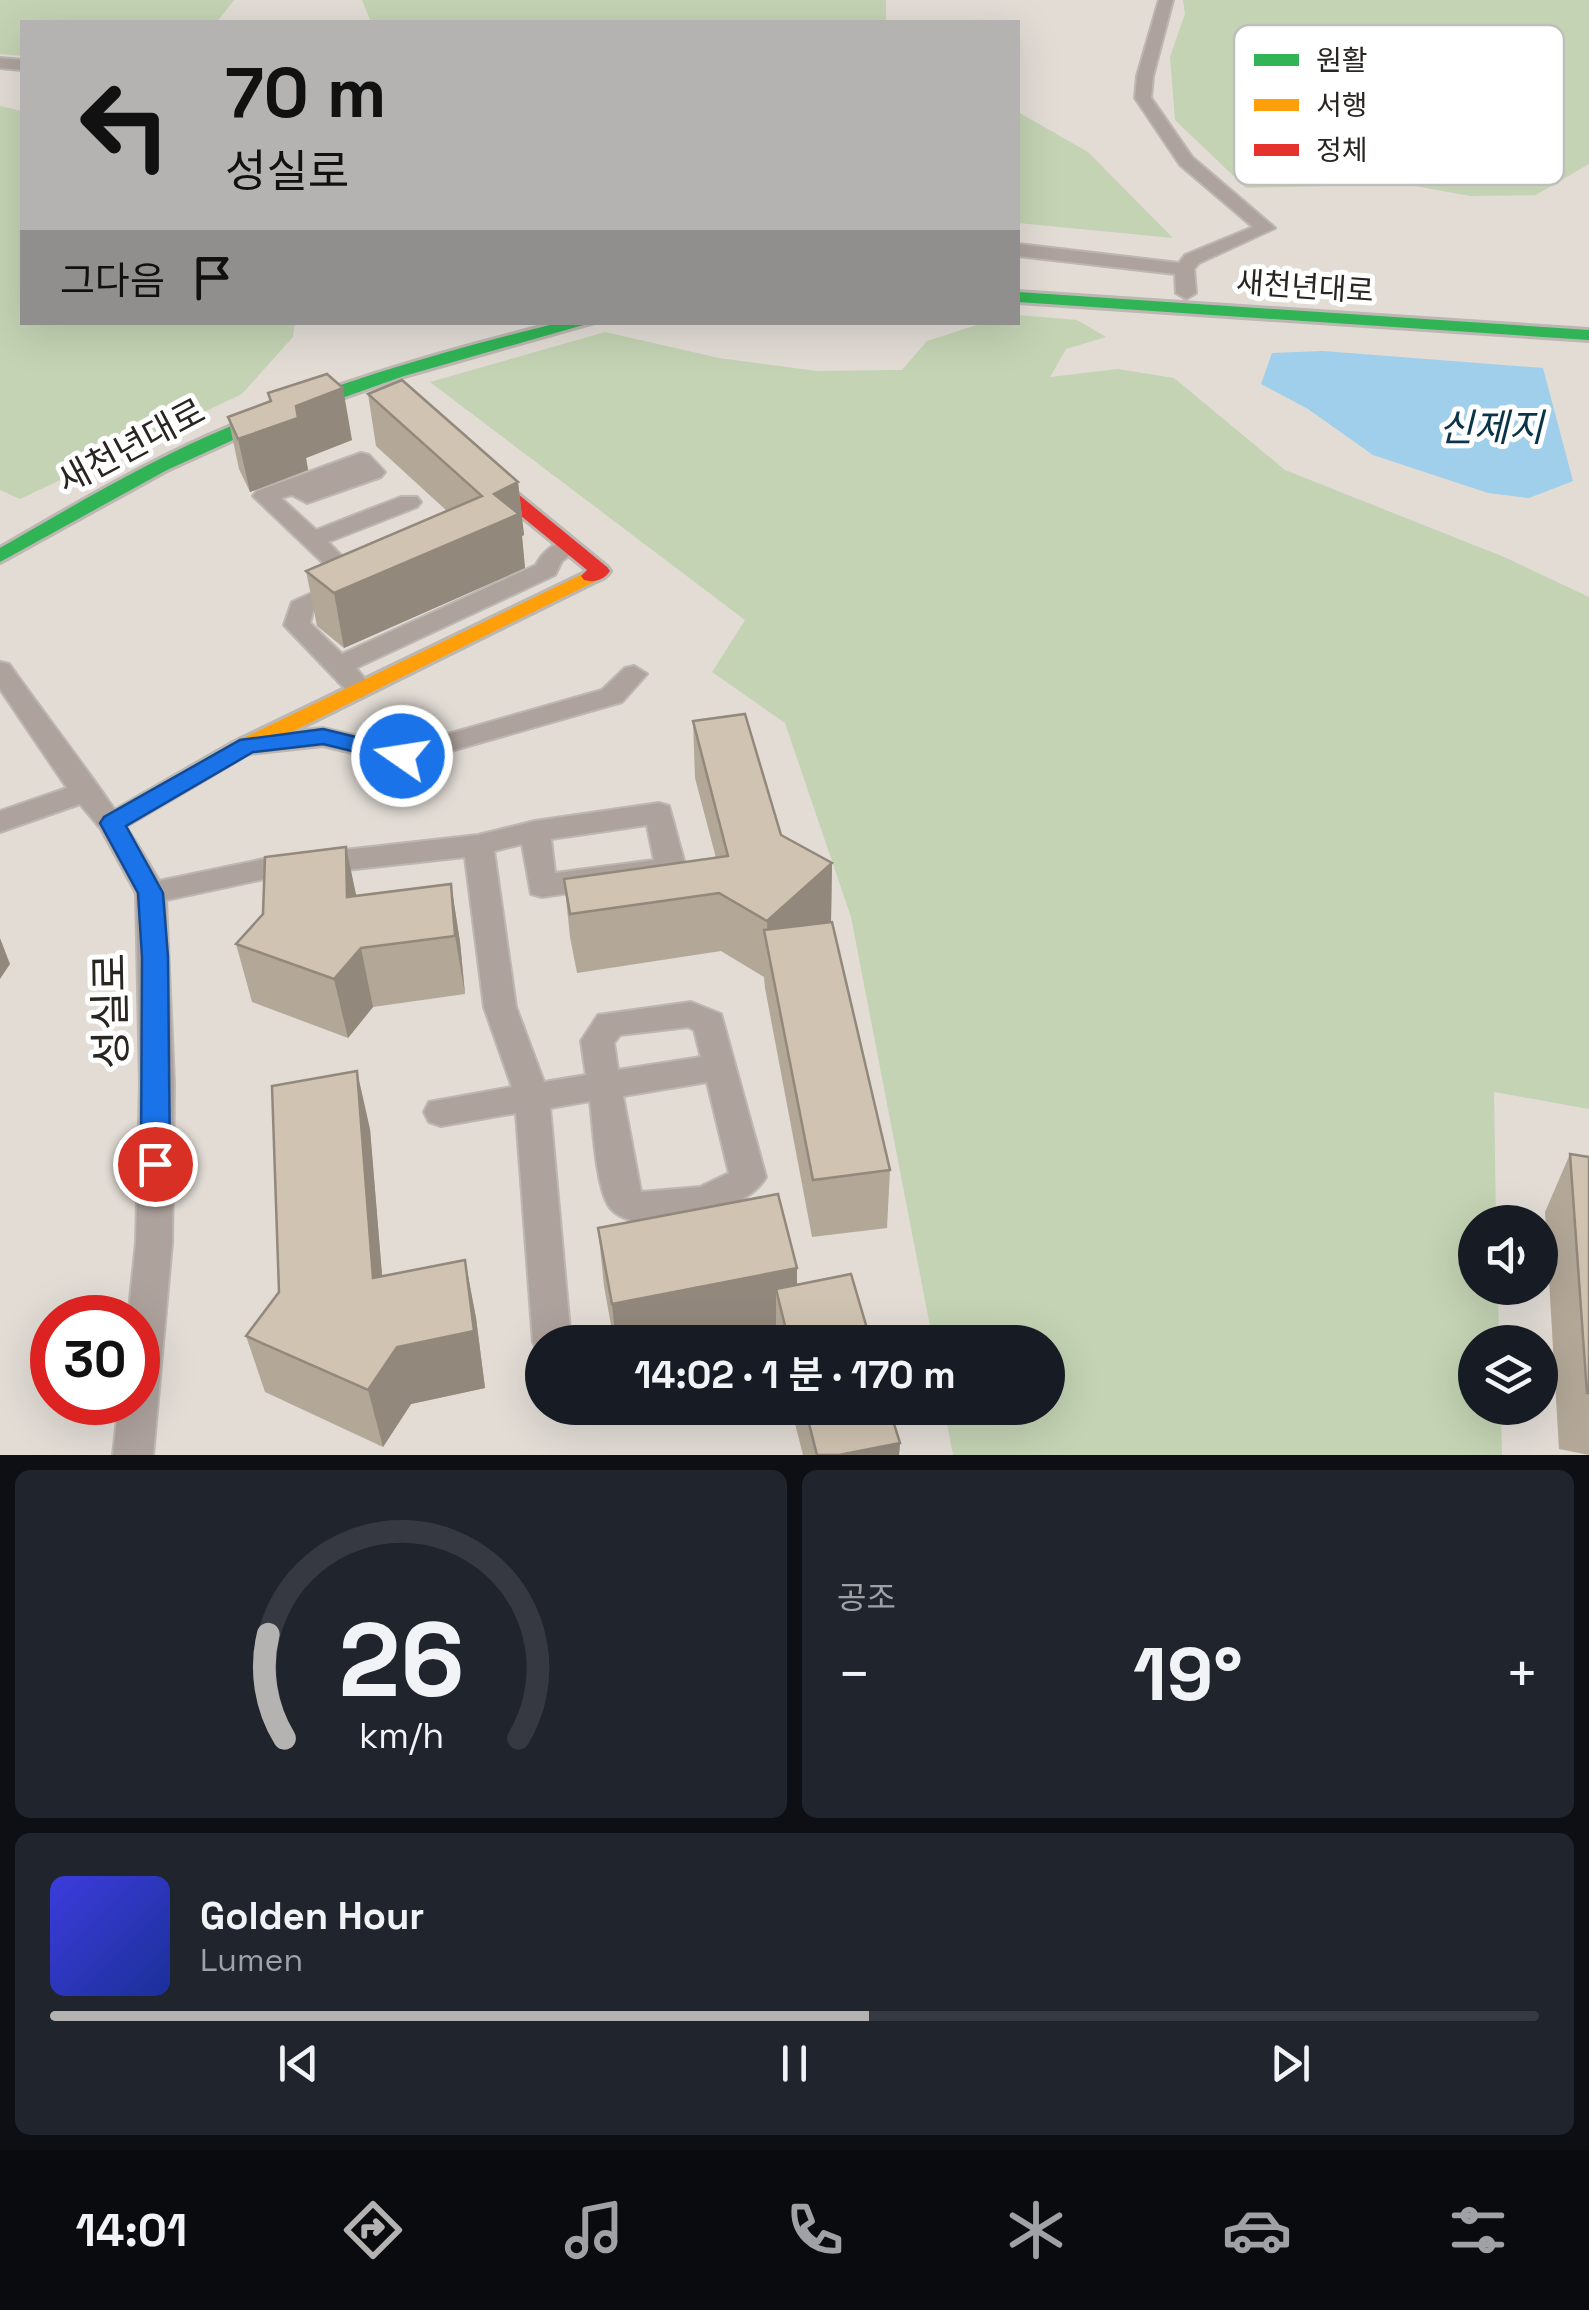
<!DOCTYPE html>
<html lang="ko">
<head>
<meta charset="utf-8">
<style>
	body { margin:0; font-family:"Space Grotesk","Noto Sans KR",sans-serif; background:#20242c; color:#f1f3f6; height:100vh; display:flex; flex-direction:column; font-size:38px; white-space:nowrap }
	* { box-sizing:border-box; margin:0 }
	p { font-size:32px; color:#9ea1a6 }
	.icon { flex:none; width:55px; height:55px; fill:none; stroke:currentColor; stroke-width:2; stroke-linecap:round; stroke-linejoin:round }
	.map { position:relative; height:1455px; overflow:hidden }
	.drawer { display:flex; flex-direction:column; gap:15px; padding:15px; background:#0d0f14; flex:1 }
	.drawer>* { flex:none }
	.hud { position:absolute; left:20px; top:20px; width:1000px; height:305px; border-radius:0px; box-shadow:0 10px 40px #0002; background:#b4b3b2; color:#111; overflow:hidden }
	.fabs { position:absolute; left:1458px; top:1205px; display:grid; gap:20px }
	.fabs a { display:grid; place-items:center; width:100px; height:100px; border-radius:50%; background:#171b24; box-shadow:0 10px 40px #0002; font-size:50px }
	.speed { position:absolute; left:30px; top:1295px; display:flex; gap:20px; font-size:50px; font-weight:700; text-align:center }
	.speed>* { display:grid; place-content:center; width:130px; height:130px; border-radius:50%; background:#171b24; box-shadow:0 10px 40px #0002; line-height:1 }
	.speed .limit { border:15px solid #d22; background:#fff; color:#111 }
	.pin { position:absolute; display:grid; place-items:center; width:85px; height:85px; color:#fff; margin:-42px; border:5px solid #fff; border-radius:50%; box-shadow:0 2px 10px #0007 }
	.me { position:absolute; width:110px; margin:-55px; rotate:283deg; stroke-linejoin:round; filter:drop-shadow(0 0 8px #0008) }
	.turn { display:flex; align-items:center; gap:35px; height:210px; padding:0 40px; font-size:45px }
	.turn .icon { width:130px; height:130px; stroke-width:2.5 }
	.turn b { display:block; font-size:70px; line-height:85px }
	.then { display:flex; align-items:center; height:95px; padding:0 40px; background:#0003; gap:20px; font-size:38px }
	.big { font-size:75px; font-weight:600; line-height:1.1 }
	.drawer .widget { flex:1; display:flex; flex-direction:column; justify-content:center; gap:15px; min-width:0; padding:0 35px; border-radius:15px; background:#20242c }
	.drawer .dial { align-items:center; gap:0 }
	.dial svg { height:260px; overflow:visible; fill:none; stroke:#363941; stroke-width:7; stroke-linecap:round; text-anchor:middle }
	.dial text { fill:#f1f3f6; stroke:none }
	.song { display:flex; align-items:center; gap:30px }
	.cover { width:120px; height:120px; border-radius:15px; background:linear-gradient(135deg,hsl(240 70% 55%),hsl(230 70% 35%)) }
	.played { height:10px; border-radius:5px; background:linear-gradient(90deg,#b4b3b2 55%,#363941 55%) }
	.keys { display:flex; justify-content:space-around; direction:ltr }
	.heat { display:flex; justify-content:space-between; align-items:center; font-size:55px; direction:ltr }
	.drawer .tiles { flex:1; display:grid; gap:15px; grid-template-columns:1fr 1fr }
	.widget:last-child { grid-column:span 2 }
	.trip { position:absolute; left:525px; top:1325px; width:540px; height:100px; border-radius:50px; background:#171b24; box-shadow:0 10px 40px #0002; font-weight:600; line-height:100px; text-align:center }
	.dock { display:flex; height:160px; justify-content:space-around; align-items:center; background:#090b0e; color:#9ea1a6 }
	.dock .icon { width:70px; height:70px }
	.dock .active { color:#b4b3b2 }
	.dock b { font-size:45px; color:#f1f3f6 }
	.map>svg:first-child { display:block }
	.green { fill:#c3d3b3 }
	.water { fill:#9fcfea }
	.lines { fill:none; stroke-linecap:round; stroke-linejoin:round }
	.street-casing { stroke:#bcb7b2; stroke-width:4 }
	.fast-casing { stroke:#bcb7b2; stroke-width:6 }
	.slow-casing { stroke:#bcb7b2; stroke-width:6 }
	.jam-casing { stroke:#bcb7b2; stroke-width:6 }
	.street { fill:#aea29d; fill-rule:evenodd }
	.fast { fill:#30b455; fill-rule:evenodd }
	.slow { fill:#ff9f0a; fill-rule:evenodd }
	.jam { fill:#e5322d; fill-rule:evenodd }
	.wall { fill:#b3a898 }
	.shaded-wall { fill:#92887c }
	.building { fill:#d0c3b1; stroke:#92887c; stroke-width:2.5 }
	.route { fill:#1a73e8; stroke:#114b97; stroke-width:2.5 }
	.labels { text-anchor:middle; stroke-width:10; stroke-linejoin:round; paint-order:stroke }
	.far-street-label { font-size:30px; fill:#292520; stroke:#fff }
	.street-label { font-size:35px; fill:#292520; stroke:#fff }
	.water-label { font-size:38px; font-style:italic; fill:#0a3449; stroke:#fff }
	.near-street-label { font-size:42px; fill:#292520; stroke:#fff }
	.key { fill:#fff; stroke:#bfbebc; stroke-width:2.5 }
	.key-label { font-size:28px; fill:#292520 }
</style>
</head>
<body>
<div class="map">
<svg width="1589" height="1455" viewBox="0 0 1589 1455">
	<rect width="100%" height="100%" fill="#e2dcd5"/>
	<g class="green">
		<polygon points="0,0 234,0 217,22 22,22 22,56 0,54"/>
		<polygon points="362,0 886,0 886,22 371,22"/>
		<polygon points="1183,0 1589,0 1589,164 1536,195 1470,196 1404,184 1246,188 1175,120 1170,57 1185,14"/>
		<polygon points="0,106 22,111 22,322 295,323 293,337 242,394 20,499 0,490"/>
		<polygon points="1018,112 1088,152 1173,238 1018,223"/>
		<polygon points="1018,315 1077,320 1106,337 1066,349 1050,377 1118,369 1174,378 1285,470 1504,557 1589,597 1589,1109 1494,1092 1496,1222 1475,1222 1475,1288 1498,1288 1499,1342 1475,1342 1475,1408 1501,1408 1502,1455 953,1455 944,1408 1048,1408 1048,1342 933,1342 851,917 785,723 712,672 745,620 430,382 605,332 719,358 817,371 902,370 927,341 983,323 1018,322"/>
	</g>
	<polygon class="water" points="1323,351 1543,368 1573,481 1529,498 1488,493 1373,455 1308,409 1261,384 1272,353"/>
	<g class="lines">
		<defs>
			<g id="street">
				<polygon points="1159,0 1173,0 1153,76 1151,98 1192,157 1275,228 1199,263 1194,269 1196,293 1186,299 1176,293 1175,274 1018,256 1018,244 1179,263 1185,255 1253,227 1180,165 1135,98 1137,76"/>
				<polygon points="0,58 22,60 22,70 0,68"/>
				<path d="M361,453L369,455L385,472L381,477L307,503L292,495L281,498L316,530L401,497H417L421,502L417,507L328,542L359,574L353,580L360,586L313,611L310,623L342,654L536,565C543,551 554,543 570,539L582,546L562,561L555,575L356,668L374,690L361,698L352,696L284,625L292,602L341,580L253,496L257,491Z"/>
				<path d="M0,662L9,664C60,736 116,804 159,881L264,859L478,835L535,821L659,803L669,806L686,868L682,875L671,878L542,897L531,894L522,844L494,851L516,1007L544,1082L586,1075L581,1041L598,1015L691,1002L721,1014L766,1177C747,1213 640,1241 611,1209C596,1192 593,1125 590,1101L550,1108L571,1342H542V1355L539,1354L533,1342L516,1113L441,1126L429,1122L424,1112L429,1102L512,1087L484,1007L465,857L264,879L166,900L174,1084L172,1243L153,1455H113L119,1402H138V1318H128L136,1243L140,1084L136,893L101,829L80,804L0,832V811L67,788L0,689ZM647,825L654,860L555,873L551,839ZM688,1027L694,1030L701,1057L618,1070L614,1043L620,1035ZM707,1082L729,1173L700,1187L641,1192L623,1096Z"/>
				<polygon points="634,666 647,674 622,702 402,765 323,746 249,754 239,751 235,745 239,739 249,736 323,728 402,747 602,690 625,668"/>
			</g>
			<g id="fast">
				<polygon points="1018,292 1589,330 1589,340 1018,302"/>
				<path d="M562,322H594L404,376L266,425L167,470L0,562V548C68,509 136,468 208,436C322,386 442,351 562,322Z"/>
			</g>
			<polygon id="slow" points="591,570 601,576 598,580 247,754 120,829 112,831 100,823 104,817 231,744"/>
			<path id="jam" d="M483,469L490,471L607,567L610,571C604,580 594,583 584,580L581,576L587,570L476,479L474,475Z"/>
		</defs>
		<use href="#street" class="street-casing"/>
		<use href="#fast" class="fast-casing"/>
		<use href="#slow" class="slow-casing"/>
		<use href="#jam" class="jam-casing"/>
		<use href="#street" class="street"/>
		<use href="#fast" class="fast"/>
		<use href="#slow" class="slow"/>
		<use href="#jam" class="jam"/>
	</g>
	<g class="wall">
		<polygon points="268,393 352,440 306,458 308,470 250,492 239,469 228,417 270,402"/>
		<polygon points="368,394 518,482 524,535 522,536 525,568 344,648 317,626 306,571 447,511 376,446"/>
		<polygon points="693,721 781,835 832,863 831,921 828,923 890,1170 887,1228 812,1237 765,988 764,977 721,951 577,973 570,937 564,879 716,858 695,778"/>
		<polygon points="346,847 356,896 451,884 460,942 465,994 373,1007 348,1038 252,1002 236,944"/>
		<polygon points="370,1129 382,1276 465,1260 476,1318 485,1388 411,1404 383,1447 265,1392 246,1336 279,1292"/>
		<polygon points="1570,1154 1589,1157 1589,1455 1559,1449 1545,1212"/>
		<polygon points="598,1228 797,1268 797,1285 871,1342 777,1342 776,1329 711,1342 614,1342 604,1286"/>
		<polygon points="791,1408 889,1408 900,1443 899,1455 803,1455"/>
	</g>
	<g class="shaded-wall">
		<polygon points="343,388 352,440 306,458 308,470 250,492 238,439 296,406"/>
		<polygon points="518,482 524,535 522,536 525,568 344,648 334,593 494,494"/>
		<polygon points="346,847 358,904 361,948 373,1007 348,1038 334,979"/>
		<polygon points="832,863 831,921 772,974 768,949 767,921"/>
		<polygon points="451,884 460,942 465,994 455,936"/>
		<polygon points="0,938 10,964 0,979"/>
		<polygon points="357,1071 370,1129 387,1335 373,1278"/>
		<polygon points="465,1260 476,1318 485,1388 411,1404 383,1447 368,1390 397,1347"/>
		<polygon points="797,1268 797,1325 776,1289 776,1329 711,1342 616,1342 612,1304"/>
		<polygon points="900,1443 899,1455 839,1455"/>
	</g>
	<g class="building">
		<polygon points="327,374 343,388 296,406 298,418 238,439 228,417 271,401 268,393"/>
		<polygon points="402,380 518,482 494,494 519,514 334,593 306,571 482,496 368,394"/>
		<polygon points="745,714 781,835 832,863 767,921 719,893 570,914 564,879 728,856 693,721"/>
		<polygon points="346,847 347,897 451,884 455,936 361,948 334,979 236,944 263,914 265,857"/>
		<polygon points="832,922 890,1170 813,1180 764,930"/>
		<polygon points="357,1071 373,1278 465,1260 474,1331 397,1347 368,1390 246,1336 279,1292 272,1086"/>
		<polygon points="1570,1154 1589,1157 1589,1393 1587,1393"/>
		<polygon points="778,1194 797,1268 612,1304 598,1228"/>
		<polygon points="851,1274 871,1342 789,1342 776,1289"/>
		<polygon points="805,1408 889,1408 900,1443 839,1455 817,1455"/>
	</g>
	<polygon class="route" points="323,729 410,750 413,756 402,763 323,744 253,752 126,826 163,893 168,957 170,1164 165,1172 155,1175 145,1172 141,1164 142,957 138,893 100,823 104,817 240,740"/>
	<g class="labels">
		<g class="far-street-label">
			<text transform="translate(1305 287) rotate(4)" y="10">새천년대로</text>
		</g>
		<g class="street-label">
			<text transform="translate(131 446) rotate(-28)" y="12">새천년대로</text>
		</g>
		<g class="water-label">
			<text x="1491" y="441">신제지</text>
		</g>
		<g class="near-street-label">
			<text transform="translate(110 1011) rotate(-91)" y="15">성실로</text>
		</g>
	</g>
	<rect x="1234" y="25" width="330" height="160" rx="15" class="key"/>
	<rect x="1254" y="54" width="45" height="12" fill="#30b455"/>
	<rect x="1254" y="99" width="45" height="12" fill="#ff9f0a"/>
	<rect x="1254" y="144" width="45" height="12" fill="#e5322d"/>
	<g class="key-label">
		<text x="1316" y="70">원활</text>
		<text x="1316" y="115">서행</text>
		<text x="1316" y="160">정체</text>
	</g>
</svg>
<div class="fabs">
<a><svg class="icon" aria-label="sound" viewBox="0 0 24 24"><path d="M4 9h4l5-4v14l-5-4H4zM17 9q2 3 0 6"/></svg></a>
<a><svg class="icon" aria-label="layers" viewBox="0 0 24 24"><path d="M12 4l9 5-9 5-9-5zM3 14l9 5 9-5"/></svg></a>
</div>
<div class="speed"><div class="limit">30</div></div>
<div class="pin" style="left:155px;top:1164px;background:#d93025"><svg class="icon" aria-label="arrive" viewBox="0 0 24 24"><path d="M6 21V4h12l-3 4 3 4H6"/></svg></div>
<svg class="me" style="left:402px;top:756px" viewBox="-20 -20 40 40"><circle r="17" fill="#1a73e8" stroke="#fff" stroke-width="3"/><path d="M0-11L8 9 0 5-8 9z" fill="#fff"/></svg>
<div class="trip">14:02 · 1 분 · 170 m</div>
<div class="hud">
<div class="turn"><svg class="icon" aria-label="left" viewBox="0 0 24 24"><path d="M17 20v-9H6M10 6l-5 5 5 5"/></svg><div><b>70 m</b>성실로</div></div>
<div class="then">그다음<svg class="icon" aria-label="arrive" viewBox="0 0 24 24"><path d="M6 21V4h12l-3 4 3 4H6"/></svg></div>
</div>
</div>
<section class="drawer">
<div class="tiles">
<div class="widget dial"><svg viewBox="0 0 100 80">
<path d="M14 69A42 42 0 1 1 86 69"/>
<path d="M14 69A42 42 0 0 1 9 37" stroke="#b4b3b2"/>
<text x="50" y="56" font-size="32" font-weight="700">26</text>
<text x="50" y="72" font-size="11">km/h</text>
</svg></div>
<div class="widget"><p>공조</p>
<div class="heat"><a>−</a><b class="big">19°</b><a>+</a></div>
</div>
<div class="widget">
<div class="song"><i class="cover"></i><div><b>Golden Hour</b><p>Lumen</p></div></div>
<div class="played"></div>
<div class="keys"><svg class="icon" aria-label="previous" viewBox="0 0 24 24"><path d="M18 5L8 12l10 7zM5 5v14"/></svg><svg class="icon" aria-label="pause" viewBox="0 0 24 24"><path d="M8 5v14M16 5v14"/></svg><svg class="icon" aria-label="next" viewBox="0 0 24 24"><path d="M6 5l10 7-10 7zM19 5v14"/></svg></div>
</div>
</div>
</section>
<nav class="dock">
<b>14:01</b>
<svg class="icon active" aria-label="directions" viewBox="0 0 24 24"><path d="M12 3l9 9-9 9-9-9zM9 14v-3h6M13 9l2 2-2 2"/></svg>
<svg class="icon" aria-label="music" viewBox="0 0 24 24"><path d="M9 18V5l10-2v13"/><circle cx="6" cy="18" r="3"/><circle cx="16" cy="16" r="3"/></svg>
<svg class="icon" aria-label="phone" viewBox="0 0 24 24"><path d="M5 4h4l2 5-3 2q2 4 5 5l2-3 5 2v4C11 20 4 13 5 4z"/></svg>
<svg class="icon" aria-label="climate" viewBox="0 0 24 24"><path d="M12 3v18M4 7l16 10M4 17L20 7"/></svg>
<svg class="icon" aria-label="car" viewBox="0 0 24 24"><path d="M5 17H2v-5l4-1 3-4h7l3 4 3 1v5h-3M9 17h6M6 11h13"/><circle cx="7" cy="17" r="2"/><circle cx="17" cy="17" r="2"/></svg>
<svg class="icon" aria-label="filters" viewBox="0 0 24 24"><path d="M4 7h16M4 17h16"/><circle cx="9" cy="7" r="2"/><circle cx="15" cy="17" r="2"/></svg>
</nav>
</body>
</html>
